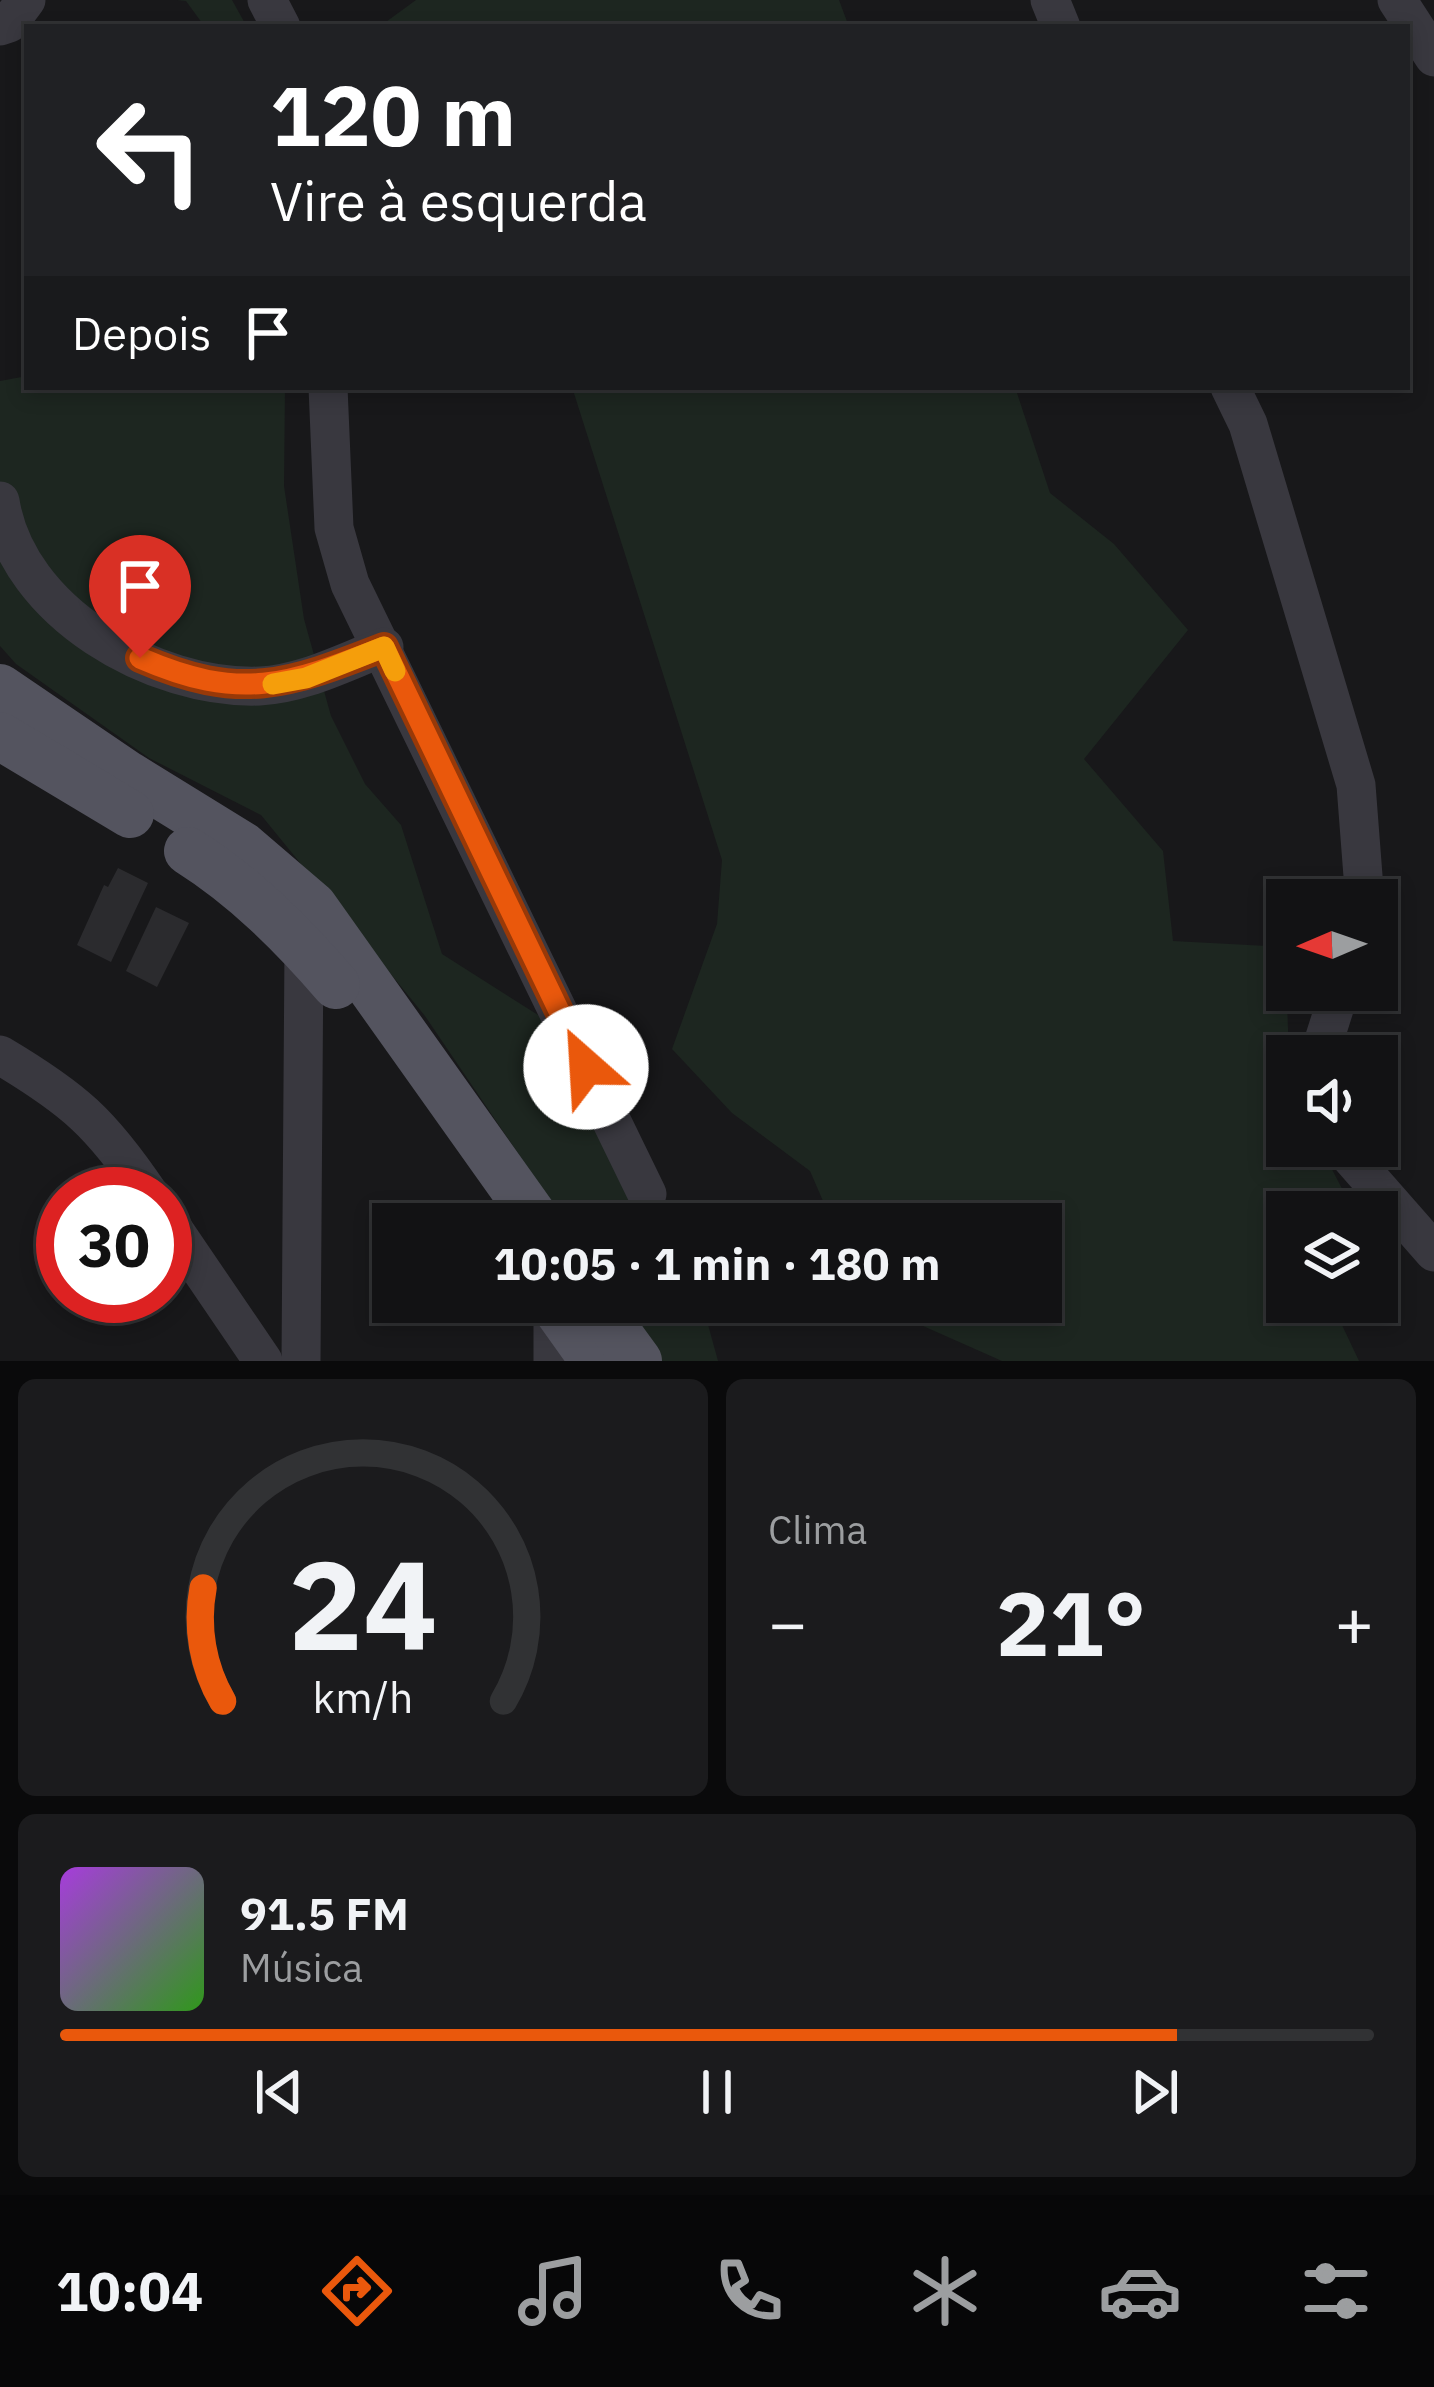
<!DOCTYPE html>
<html lang="pt">
<head>
<meta charset="utf-8">
<style>
	body { margin:0; font-family:"IBM Plex Sans",sans-serif; background:#1b1b1d; color:#f1f3f6; height:100vh; display:flex; flex-direction:column; font-size:45px; white-space:nowrap }
	* { box-sizing:border-box; margin:0 }
	p { font-size:39px; color:#9c9ea0 }
	.icon { flex:none; width:66px; height:66px; fill:none; stroke:currentColor; stroke-width:2; stroke-linecap:round; stroke-linejoin:round }
	.map { position:relative; height:1361px; overflow:hidden }
	.panel { display:flex; flex-direction:column; gap:18px; padding:18px; background:#0a0a0b; flex:1 }
	.panel>* { flex:none }
	.guide { position:absolute; left:24px; top:24px; width:1386px; height:366px; border-radius:0px; box-shadow:0 6px 18px #0003,0 0 0 3px #313234; background:#202124; color:#fff; overflow:hidden }
	.needle { width:78px; rotate:268deg }
	.tools { position:absolute; left:1266px; top:879px; display:grid; gap:24px }
	.tools a { display:grid; place-items:center; width:132px; height:132px; border-radius:0px; background:#121214; box-shadow:0 6px 18px #0003,0 0 0 3px #313234; font-size:60px }
	.speed { position:absolute; left:36px; top:1167px; display:flex; gap:24px; font-size:60px; font-weight:700; text-align:center }
	.speed>* { display:grid; place-content:center; width:156px; height:156px; border-radius:50%; background:#121214; box-shadow:0 6px 18px #0003,0 0 0 3px #313234; line-height:1 }
	.speed .limit { border:18px solid #d22; background:#fff; color:#111 }
	.pin { position:absolute; display:grid; place-items:center; width:102px; height:102px; color:#fff; margin:-123px -51px; border-radius:50% 50% 50% 0; rotate:-45deg; box-shadow:0 0 12px #0007 }
	.pin .icon { rotate:45deg }
	.me { position:absolute; width:132px; margin:-66px; rotate:334deg; stroke-linejoin:round; filter:drop-shadow(0 0 9px #0008) }
	.turn { display:flex; align-items:center; gap:42px; height:252px; padding:0 48px; font-size:54px }
	.turn .icon { width:156px; height:156px; stroke-width:2.5 }
	.turn b { display:block; font-size:84px; line-height:102px }
	.then { display:flex; align-items:center; height:114px; padding:0 48px; background:#0003; gap:24px; font-size:45px }
	.big { font-size:90px; font-weight:800; line-height:1.1 }
	.panel .card { flex:1; display:flex; flex-direction:column; justify-content:center; gap:18px; min-width:0; padding:0 42px; border-radius:18px; background:#1b1b1d }
	.panel .dial { align-items:center; gap:0 }
	.dial svg { height:312px; overflow:visible; fill:none; stroke:#313234; stroke-width:7; stroke-linecap:round; text-anchor:middle }
	.dial text { fill:#f1f3f6; stroke:none }
	.song { display:flex; align-items:center; gap:36px }
	.cover { width:144px; height:144px; border-radius:18px; background:linear-gradient(135deg,hsl(280 70% 55%),hsl(110 70% 35%)) }
	.played { height:12px; border-radius:6px; background:linear-gradient(90deg,#ea580c 85%,#313234 85%) }
	.keys { display:flex; justify-content:space-around; direction:ltr }
	.heat { display:flex; justify-content:space-between; align-items:center; font-size:66px; direction:ltr }
	.panel .tiles { flex:1; display:grid; gap:18px; grid-template-columns:1fr 1fr }
	.card:last-child { grid-column:span 2 }
	.trip { position:absolute; left:372px; top:1203px; width:690px; height:120px; border-radius:0px; background:#121214; box-shadow:0 6px 18px #0003,0 0 0 3px #313234; font-weight:800; line-height:120px; text-align:center }
	.tabs { display:flex; height:192px; justify-content:space-around; align-items:center; background:#070708; color:#9c9ea0 }
	.tabs .icon { width:84px; height:84px }
	.tabs .current { color:#ea580c }
	.tabs b { font-size:54px; color:#f1f3f6 }
	.map>svg:first-child { display:block }
	.green { fill:#1d2620 }
	.building { fill:#2b2b2e }
	.lines { fill:none; stroke-linecap:round; stroke-linejoin:round }
	.minor { stroke:#39383f; stroke-width:39 }
	.major { stroke:#54545f; stroke-width:48 }
	.route-casing { stroke:#983908; stroke-width:30 }
	.route { stroke:#ea580c; stroke-width:21 }
	.slow { stroke:#f59e0b; stroke-width:21 }
</style>
</head>
<body>
<div class="map">
<svg width="1434" height="1361" viewBox="0 0 1434 1361">
	<rect width="100%" height="100%" fill="#18181a"/>
	<g class="green">
		<polygon points="177,0 232,0 247,27 205,27 186,1"/>
		<polygon points="416,0 839,0 849,27 379,27"/>
		<polygon points="27,376 27,387 285,387 284,486 304,619 331,716 365,784 401,825 442,954 546,1020 655,1224 566,1224 425,1016 261,815 149,758 16,664 0,646 0,381"/>
		<polygon points="572,387 1015,387 1050,493 1114,544 1188,630 1084,759 1163,851 1173,941 1285,947 1289,1056 1287,1146 1320,1146 1354,1212 1287,1212 1287,1302 1346,1302 1341,1323 1359,1361 1002,1361 869,1302 1041,1302 1041,1224 833,1224 810,1171 732,1113 672,1049 717,924 722,860"/>
		<polygon points="619,1302 697,1302 707,1321 718,1361 659,1361"/>
	</g>
	<g class="building">
		<polygon points="118,868 148,883 111,962 77,945 104,885 108,887"/>
		<polygon points="156,907 189,923 157,987 126,971"/>
	</g>
	<g class="lines">
		<g class="minor">
			<polyline points="267,0 281,27"/>
			<polyline points="1050,0 1061,27"/>
			<polyline points="1397,0 1434,57"/>
			<polyline points="0,26 9,23 26,0"/>
			<polyline points="328,387 334,528 350,584 647,1194"/>
			<polyline points="1230,387 1248,424 1356,785 1364,889 1361,900"/>
			<path d="M0,501C17,612 154,690 260,686C303,684 344,662 384,647"/>
			<path d="M0,1055C74,1099 101,1123 149,1194"/>
			<polyline points="1319,1056 1340,990"/>
			<polyline points="1341,1146 1434,1252"/>
			<polyline points="165,1217 263,1361"/>
			<polyline points="553,1303 553,1361"/>
			<polyline points="301,1361 304,947"/>
		</g>
		<g class="major">
			<polyline points="0,688 128,775 243,846 313,906 539,1224"/>
			<polyline points="0,736 130,814"/>
			<path d="M188,851C245,887 292,934 336,985"/>
			<polyline points="552,1302 594,1361"/>
			<polyline points="595,1302 638,1361"/>
		</g>
	</g>
	<g class="lines">
		<defs>
			<path id="route" d="M140,658C241,702 287,685 384,647L586,1067"/>
		</defs>
		<use href="#route" class="route-casing"/>
		<use href="#route" class="route"/>
		<polyline class="slow" points="273,684 306,678 384,647 395,671"/>
	</g>
</svg>
<div class="tools">
<a><svg class="needle" viewBox="-14 -14 28 28"><path d="M0-13l5 13h-10z" fill="#e53935"/><path d="M0 13l5-13h-10z" fill="#9c9ea0"/></svg></a>
<a><svg class="icon" aria-label="sound" viewBox="0 0 24 24"><path d="M4 9h4l5-4v14l-5-4H4zM17 9q2 3 0 6"/></svg></a>
<a><svg class="icon" aria-label="layers" viewBox="0 0 24 24"><path d="M12 4l9 5-9 5-9-5zM3 14l9 5 9-5"/></svg></a>
</div>
<div class="speed"><div class="limit">30</div></div>
<div class="pin" style="left:140px;top:658px;background:#d93025"><svg class="icon" aria-label="arrive" viewBox="0 0 24 24"><path d="M6 21V4h12l-3 4 3 4H6"/></svg></div>
<svg class="me" style="left:586px;top:1067px" viewBox="-20 -20 40 40"><circle r="19" fill="#fff"/><path d="M0-13L10 11 0 6-10 11z" fill="#ea580c"/></svg>
<div class="trip">10:05 · 1 min · 180 m</div>
<div class="guide">
<div class="turn"><svg class="icon" aria-label="left" viewBox="0 0 24 24"><path d="M17 20v-9H6M10 6l-5 5 5 5"/></svg><div><b>120 m</b>Vire à esquerda</div></div>
<div class="then">Depois<svg class="icon" aria-label="arrive" viewBox="0 0 24 24"><path d="M6 21V4h12l-3 4 3 4H6"/></svg></div>
</div>
</div>
<section class="panel">
<div class="tiles">
<div class="card dial"><svg viewBox="0 0 100 80">
<path d="M14 69A42 42 0 1 1 86 69"/>
<path d="M14 69A42 42 0 0 1 9 40" stroke="#ea580c"/>
<text x="50" y="56" font-size="32" font-weight="700">24</text>
<text x="50" y="72" font-size="11">km/h</text>
</svg></div>
<div class="card"><p>Clima</p>
<div class="heat"><a>−</a><b class="big">21°</b><a>+</a></div>
</div>
<div class="card">
<div class="song"><i class="cover"></i><div><b>91.5 FM</b><p>Música</p></div></div>
<div class="played"></div>
<div class="keys"><svg class="icon" aria-label="previous" viewBox="0 0 24 24"><path d="M18 5L8 12l10 7zM5 5v14"/></svg><svg class="icon" aria-label="pause" viewBox="0 0 24 24"><path d="M8 5v14M16 5v14"/></svg><svg class="icon" aria-label="next" viewBox="0 0 24 24"><path d="M6 5l10 7-10 7zM19 5v14"/></svg></div>
</div>
</div>
</section>
<nav class="tabs">
<b>10:04</b>
<svg class="icon current" aria-label="directions" viewBox="0 0 24 24"><path d="M12 3l9 9-9 9-9-9zM9 14v-3h6M13 9l2 2-2 2"/></svg>
<svg class="icon" aria-label="music" viewBox="0 0 24 24"><path d="M9 18V5l10-2v13"/><circle cx="6" cy="18" r="3"/><circle cx="16" cy="16" r="3"/></svg>
<svg class="icon" aria-label="phone" viewBox="0 0 24 24"><path d="M5 4h4l2 5-3 2q2 4 5 5l2-3 5 2v4C11 20 4 13 5 4z"/></svg>
<svg class="icon" aria-label="climate" viewBox="0 0 24 24"><path d="M12 3v18M4 7l16 10M4 17L20 7"/></svg>
<svg class="icon" aria-label="car" viewBox="0 0 24 24"><path d="M5 17H2v-5l4-1 3-4h7l3 4 3 1v5h-3M9 17h6M6 11h13"/><circle cx="7" cy="17" r="2"/><circle cx="17" cy="17" r="2"/></svg>
<svg class="icon" aria-label="filters" viewBox="0 0 24 24"><path d="M4 7h16M4 17h16"/><circle cx="9" cy="7" r="2"/><circle cx="15" cy="17" r="2"/></svg>
</nav>
</body>
</html>
